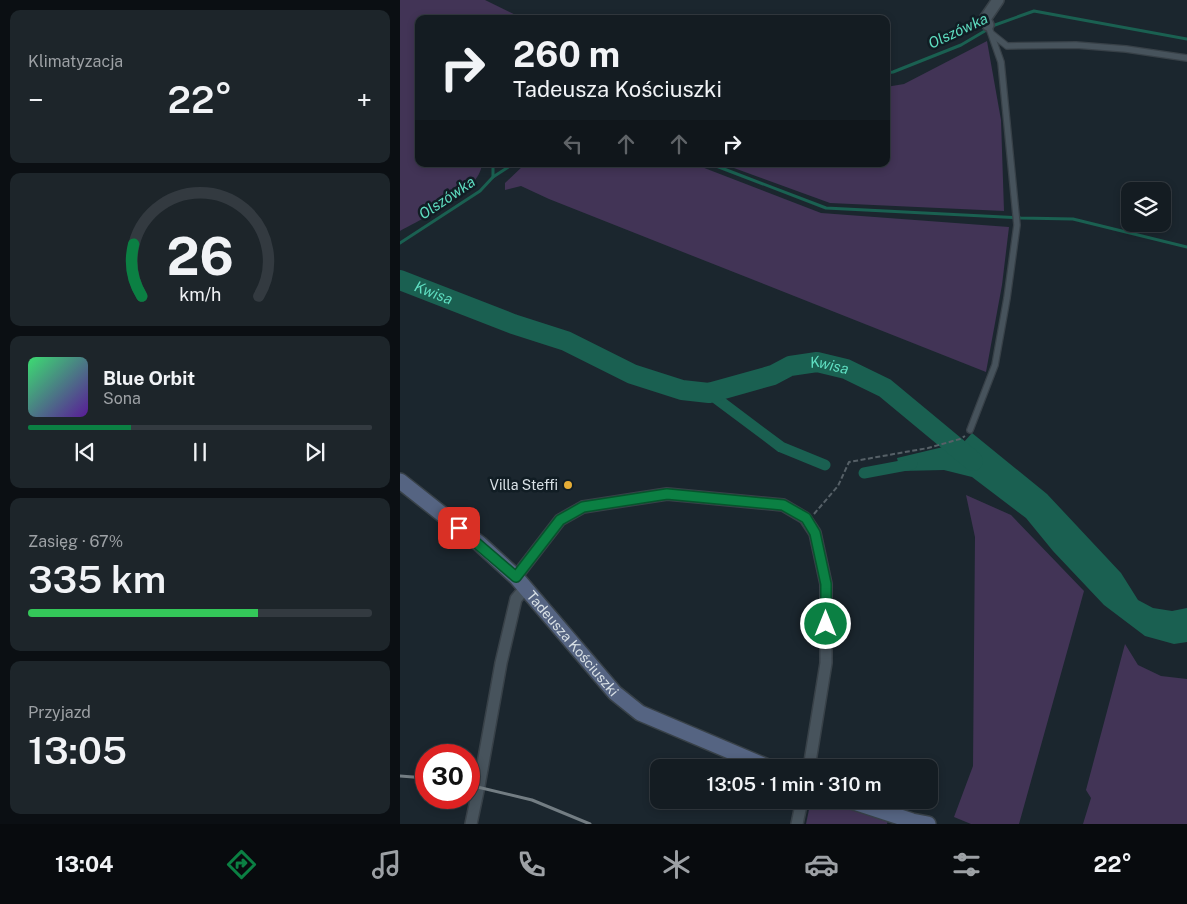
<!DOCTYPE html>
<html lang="pl">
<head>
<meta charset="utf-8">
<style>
	body { margin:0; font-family:"Public Sans",sans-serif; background:#1d252a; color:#f1f3f6; height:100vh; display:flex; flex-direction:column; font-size:19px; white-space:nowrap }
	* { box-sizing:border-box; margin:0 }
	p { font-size:16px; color:#9da1a5 }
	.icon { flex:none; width:28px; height:28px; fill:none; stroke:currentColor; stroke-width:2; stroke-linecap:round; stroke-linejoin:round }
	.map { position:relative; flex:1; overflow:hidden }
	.side { display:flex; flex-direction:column; gap:10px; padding:10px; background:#0b0f13; width:400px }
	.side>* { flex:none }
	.banner { position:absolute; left:15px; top:15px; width:475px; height:152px; border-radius:10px; box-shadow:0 2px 8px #0003,0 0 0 1px #333a40; background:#141c22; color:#f1f3f6; overflow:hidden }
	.buttons { position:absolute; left:721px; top:182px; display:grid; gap:10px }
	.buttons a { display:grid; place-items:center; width:50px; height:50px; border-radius:10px; background:#141c22; box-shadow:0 2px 8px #0003,0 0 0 1px #333a40; font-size:25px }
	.speed { position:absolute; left:15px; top:744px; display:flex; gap:10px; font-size:25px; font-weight:700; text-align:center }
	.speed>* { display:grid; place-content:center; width:65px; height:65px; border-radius:50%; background:#141c22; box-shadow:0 2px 8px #0003,0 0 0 1px #333a40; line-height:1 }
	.speed .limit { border:8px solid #d22; background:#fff; color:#111 }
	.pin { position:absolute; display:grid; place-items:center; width:42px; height:42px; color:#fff; margin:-21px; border-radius:10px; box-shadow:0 2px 8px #0006 }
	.me { position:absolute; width:55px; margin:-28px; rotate:0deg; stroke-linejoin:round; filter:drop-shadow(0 0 4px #0008) }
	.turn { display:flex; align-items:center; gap:18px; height:105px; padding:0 15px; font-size:22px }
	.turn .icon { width:65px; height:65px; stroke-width:2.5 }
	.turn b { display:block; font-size:35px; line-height:42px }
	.lanes { display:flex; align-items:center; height:48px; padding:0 15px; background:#0003; justify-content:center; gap:25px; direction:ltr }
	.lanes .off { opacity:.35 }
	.big { font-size:38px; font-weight:600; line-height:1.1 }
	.side .tile { flex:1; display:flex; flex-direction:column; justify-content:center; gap:8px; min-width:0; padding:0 18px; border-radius:10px; background:#1d252a }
	.side .dial { align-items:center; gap:0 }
	.dial svg { height:130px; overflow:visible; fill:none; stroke:#333a40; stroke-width:7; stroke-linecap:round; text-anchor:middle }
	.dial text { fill:#f1f3f6; stroke:none }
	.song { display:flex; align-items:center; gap:15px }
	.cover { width:60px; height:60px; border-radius:8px; background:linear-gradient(135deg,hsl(140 70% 55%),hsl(270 70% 35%)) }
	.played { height:5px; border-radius:2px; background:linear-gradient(90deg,#0b8043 30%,#333a40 30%) }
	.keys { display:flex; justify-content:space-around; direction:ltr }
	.heat { display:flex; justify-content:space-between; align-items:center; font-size:28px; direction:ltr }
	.charge { height:8px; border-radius:4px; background:linear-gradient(90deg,#34c759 67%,#333a40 0) }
	.trip { position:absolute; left:250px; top:759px; width:288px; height:50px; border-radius:10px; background:#141c22; box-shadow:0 2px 8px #0003,0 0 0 1px #333a40; font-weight:600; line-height:50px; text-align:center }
	.tab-bar { display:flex; height:80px; justify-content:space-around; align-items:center; background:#080b0e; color:#9da1a5 }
	.tab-bar .icon { width:35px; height:35px }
	.tab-bar .active { color:#0b8043 }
	.tab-bar b { font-size:22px; color:#f1f3f6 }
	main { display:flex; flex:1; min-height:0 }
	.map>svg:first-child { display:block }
	.green { fill:#423456 }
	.water { fill:#1a6051 }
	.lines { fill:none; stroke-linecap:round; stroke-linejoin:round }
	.stream { stroke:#1a6051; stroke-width:3 }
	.canal { stroke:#1a6051; stroke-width:11 }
	.river { stroke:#1a6051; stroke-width:20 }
	.service-casing { stroke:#384148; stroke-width:8 }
	.minor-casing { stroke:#384148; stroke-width:14 }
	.secondary-casing { stroke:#384148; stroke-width:18 }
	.path { stroke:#566067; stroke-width:2; stroke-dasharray:5 2.5; stroke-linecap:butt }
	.service { stroke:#47535c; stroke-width:5.5 }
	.minor { stroke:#47535c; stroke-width:11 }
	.secondary { stroke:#556482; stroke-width:15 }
	.rail { stroke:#737d83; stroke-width:3 }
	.route-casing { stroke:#07532c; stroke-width:12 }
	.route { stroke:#0b8043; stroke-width:9 }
	.poi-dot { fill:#e6ad36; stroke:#111d24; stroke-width:2 }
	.labels { text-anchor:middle; stroke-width:5; stroke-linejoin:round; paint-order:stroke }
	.poi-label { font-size:14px; fill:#d9e1e6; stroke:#111d24; text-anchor:end }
	.street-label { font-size:14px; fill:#d9e1e6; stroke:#111d24 }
	.water-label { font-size:15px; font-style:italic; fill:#5eddc0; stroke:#111d24 }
</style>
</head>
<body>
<main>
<section class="side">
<div class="tile"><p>Klimatyzacja</p>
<div class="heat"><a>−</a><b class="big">22°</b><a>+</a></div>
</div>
<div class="tile dial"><svg viewBox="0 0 100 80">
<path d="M14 69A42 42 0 1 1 86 69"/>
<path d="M14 69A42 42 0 0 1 9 37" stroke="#0b8043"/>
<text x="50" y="56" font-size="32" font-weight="700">26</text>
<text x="50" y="72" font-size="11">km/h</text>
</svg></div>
<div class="tile">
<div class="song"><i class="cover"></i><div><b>Blue Orbit</b><p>Sona</p></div></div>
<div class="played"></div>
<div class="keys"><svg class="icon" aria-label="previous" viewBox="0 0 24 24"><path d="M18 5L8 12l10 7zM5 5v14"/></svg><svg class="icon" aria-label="pause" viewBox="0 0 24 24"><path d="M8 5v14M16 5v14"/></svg><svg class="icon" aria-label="next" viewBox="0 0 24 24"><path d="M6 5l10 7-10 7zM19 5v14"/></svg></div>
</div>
<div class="tile"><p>Zasięg · 67%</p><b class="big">335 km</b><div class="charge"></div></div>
<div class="tile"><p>Przyjazd</p><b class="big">13:05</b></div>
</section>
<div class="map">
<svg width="787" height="824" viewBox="0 0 787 824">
	<rect width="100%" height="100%" fill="#1b262e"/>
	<g class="green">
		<path d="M0,0H85L124,19H19V164H82C80,191 22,219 0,231Z"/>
		<polygon points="587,41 601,120 604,211 430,203 323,164 486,164 486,87 504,84"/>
		<polygon points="125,164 294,164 421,213 609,227 602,285 586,372 149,199 121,186 105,190 105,183"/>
		<polygon points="566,495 611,515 684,591 619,824 571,824 554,817 573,766 575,537"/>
		<polygon points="725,644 738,665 761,676 787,679 787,824 683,824 691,798 686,790"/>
		<polygon points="411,800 423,800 488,820 487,824 406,824"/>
	</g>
	<polygon class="water" points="572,433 647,494 721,573 738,600 753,608 772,611 787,608 787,642 774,644 745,636 704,605 653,551 626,518 572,477 544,470 500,471 497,458 564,442"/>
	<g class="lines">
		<g class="stream">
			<polyline points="486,73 493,72 561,45 595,25 634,11 787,39"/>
			<polyline points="311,164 426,208 621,218 673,219 787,247"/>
			<polyline points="93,177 113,164"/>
			<polyline points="0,243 80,191 93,177 93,164"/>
		</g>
		<g class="canal">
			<polyline points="309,393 381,447 425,465"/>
			<polyline points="464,473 512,464"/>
		</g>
		<path class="river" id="s1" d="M0,280L113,324L166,341L232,374L282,390L309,393L373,375L390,366L417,362L446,369L485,388L573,461"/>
		<defs>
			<g id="service">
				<polyline points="592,34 607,46 676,45 726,49 787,58"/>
				<polyline points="570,430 595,365 607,298 617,225 601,62 588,25"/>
			</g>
			<g id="minor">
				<polyline points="588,25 585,19 598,0"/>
				<polyline points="116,577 160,520 183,507 267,494 383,505 405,518 415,533 426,584 426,663 409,768"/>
				<polyline points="71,824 79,786 101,663 116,599 125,588"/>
				<polyline points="397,824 402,800"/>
			</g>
			<g id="secondary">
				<path id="s2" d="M0,481L80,544L116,577L215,693L240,713L370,768"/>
				<polyline points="448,800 512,821 528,824"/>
			</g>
		</defs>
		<use href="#service" class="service-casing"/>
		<use href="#minor" class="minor-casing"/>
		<use href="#secondary" class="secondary-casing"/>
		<polyline class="path" points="414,514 438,486 449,462 528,448 560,439 565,436"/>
		<use href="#service" class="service"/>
		<use href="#minor" class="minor"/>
		<use href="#secondary" class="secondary"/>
		<g class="rail">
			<polyline points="0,776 26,778"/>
			<polyline points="69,785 132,800 190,824"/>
		</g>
	</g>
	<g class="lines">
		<defs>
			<polyline id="route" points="59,528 116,577 160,520 183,507 267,494 383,505 406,518 415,533 426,584 426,624"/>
		</defs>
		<use href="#route" class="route-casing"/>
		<use href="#route" class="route"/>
	</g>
	<circle class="poi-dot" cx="168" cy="485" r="5"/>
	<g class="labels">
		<g class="poi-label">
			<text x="158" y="490">Villa Steffi</text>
		</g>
		<g class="street-label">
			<text dy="5" stroke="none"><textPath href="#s2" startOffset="238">Tadeusza Kościuszki</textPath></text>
		</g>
		<g class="water-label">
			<text transform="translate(558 31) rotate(-25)" y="5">Olszówka</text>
			<text transform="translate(47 198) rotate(-34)" y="5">Olszówka</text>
			<text dy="5" stroke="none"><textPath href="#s1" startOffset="36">Kwisa</textPath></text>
			<text dy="5" stroke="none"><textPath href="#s1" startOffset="456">Kwisa</textPath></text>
		</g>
	</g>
</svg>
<div class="buttons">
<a><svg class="icon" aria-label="layers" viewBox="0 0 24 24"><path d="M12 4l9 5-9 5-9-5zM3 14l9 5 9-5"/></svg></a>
</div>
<div class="speed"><div class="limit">30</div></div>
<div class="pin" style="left:59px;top:528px;background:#d93025"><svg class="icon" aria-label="arrive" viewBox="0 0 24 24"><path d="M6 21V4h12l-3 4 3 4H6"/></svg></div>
<svg class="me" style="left:426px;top:624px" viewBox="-20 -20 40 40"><circle r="17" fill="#0b8043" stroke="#fff" stroke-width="3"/><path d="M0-11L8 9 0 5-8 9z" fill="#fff"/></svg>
<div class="trip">13:05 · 1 min · 310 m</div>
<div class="banner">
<div class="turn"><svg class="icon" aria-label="right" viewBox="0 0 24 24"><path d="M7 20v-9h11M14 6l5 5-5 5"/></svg><div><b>260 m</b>Tadeusza Kościuszki</div></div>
<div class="lanes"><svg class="icon off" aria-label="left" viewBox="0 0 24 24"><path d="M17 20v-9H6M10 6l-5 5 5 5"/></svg><svg class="icon off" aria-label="ahead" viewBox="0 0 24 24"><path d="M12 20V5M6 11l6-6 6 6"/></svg><svg class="icon off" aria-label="ahead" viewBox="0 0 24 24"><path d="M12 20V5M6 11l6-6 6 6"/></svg><svg class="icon" aria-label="right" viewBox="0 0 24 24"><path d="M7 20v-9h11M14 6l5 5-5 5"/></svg></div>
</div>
</div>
</main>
<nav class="tab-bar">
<b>13:04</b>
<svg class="icon active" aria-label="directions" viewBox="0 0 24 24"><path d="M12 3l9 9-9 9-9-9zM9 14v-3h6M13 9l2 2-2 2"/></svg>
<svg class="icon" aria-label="music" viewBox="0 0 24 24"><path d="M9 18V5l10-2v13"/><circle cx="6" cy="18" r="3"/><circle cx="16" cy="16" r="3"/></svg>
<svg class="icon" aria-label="phone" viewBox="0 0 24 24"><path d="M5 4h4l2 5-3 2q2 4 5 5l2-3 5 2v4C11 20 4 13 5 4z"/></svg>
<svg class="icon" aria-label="climate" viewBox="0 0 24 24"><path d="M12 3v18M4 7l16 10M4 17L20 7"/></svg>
<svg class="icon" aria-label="car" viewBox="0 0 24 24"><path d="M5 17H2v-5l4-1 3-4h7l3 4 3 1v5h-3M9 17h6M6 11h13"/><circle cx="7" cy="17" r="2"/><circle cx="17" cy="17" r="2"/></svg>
<svg class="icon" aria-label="filters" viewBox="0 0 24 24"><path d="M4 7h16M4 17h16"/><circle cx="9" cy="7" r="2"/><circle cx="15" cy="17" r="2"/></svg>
<b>22°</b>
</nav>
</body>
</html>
